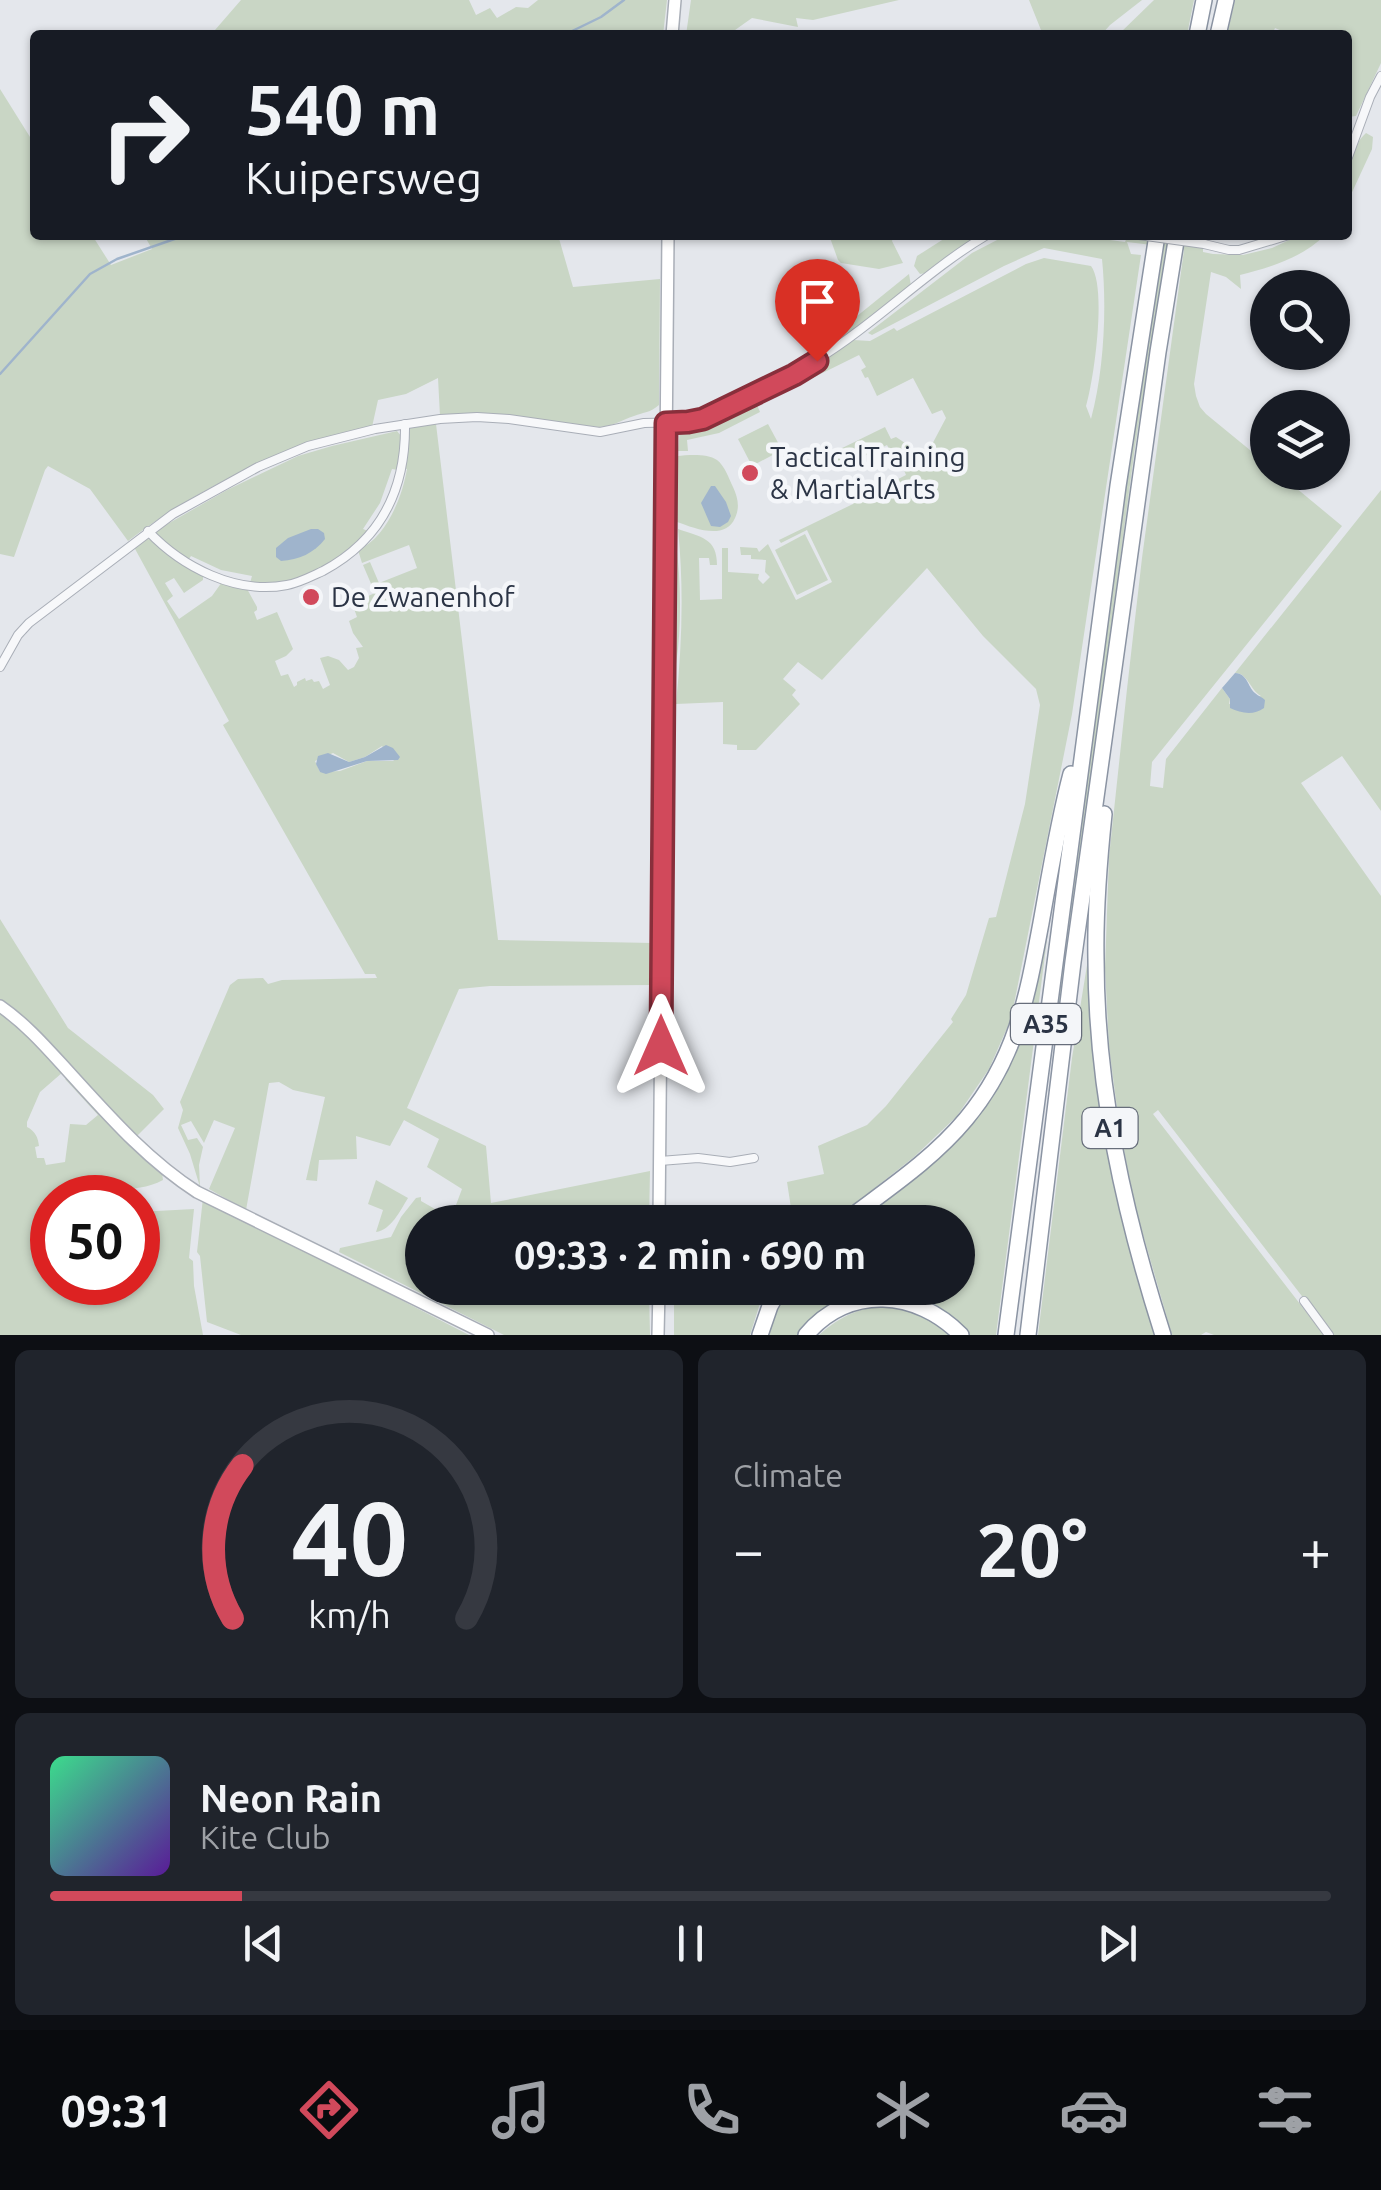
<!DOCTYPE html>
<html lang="en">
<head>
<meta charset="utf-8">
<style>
	body { margin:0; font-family:Ubuntu,sans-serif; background:#20242c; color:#f1f3f6; height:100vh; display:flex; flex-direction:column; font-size:38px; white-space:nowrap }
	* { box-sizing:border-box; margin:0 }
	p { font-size:32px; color:#9ea1a6 }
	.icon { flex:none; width:55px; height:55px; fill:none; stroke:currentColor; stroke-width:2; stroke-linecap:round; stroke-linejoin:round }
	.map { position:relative; height:1335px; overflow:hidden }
	.drawer { display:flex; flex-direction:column; gap:15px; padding:15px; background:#0d0f14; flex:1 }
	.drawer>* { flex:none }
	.top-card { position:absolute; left:30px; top:30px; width:1322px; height:210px; border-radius:10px; box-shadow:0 2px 8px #0004; background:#171b24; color:#f1f3f6; overflow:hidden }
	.controls { position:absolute; left:1250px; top:270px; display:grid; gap:20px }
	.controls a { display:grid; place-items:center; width:100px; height:100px; border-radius:50%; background:#171b24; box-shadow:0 2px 8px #0004; font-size:50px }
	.speed { position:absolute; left:30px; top:1175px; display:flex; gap:20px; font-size:50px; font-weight:700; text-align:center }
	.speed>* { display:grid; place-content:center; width:130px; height:130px; border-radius:50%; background:#171b24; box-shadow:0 2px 8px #0004; line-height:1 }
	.speed .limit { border:15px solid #d22; background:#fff; color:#111 }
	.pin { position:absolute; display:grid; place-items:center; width:85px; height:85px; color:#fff; margin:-102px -42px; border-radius:50% 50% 50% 0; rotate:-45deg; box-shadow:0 0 10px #0007 }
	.pin .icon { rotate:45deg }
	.me { position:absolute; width:110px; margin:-55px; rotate:0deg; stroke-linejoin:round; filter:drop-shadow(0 0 8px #0008) }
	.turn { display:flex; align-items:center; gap:35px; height:210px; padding:0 50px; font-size:45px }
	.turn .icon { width:130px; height:130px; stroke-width:2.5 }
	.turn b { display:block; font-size:70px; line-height:85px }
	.big { font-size:75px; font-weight:700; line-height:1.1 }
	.drawer .widget { flex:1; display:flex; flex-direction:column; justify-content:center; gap:15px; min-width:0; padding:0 35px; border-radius:15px; background:#20242c }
	.drawer .dial { align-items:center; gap:0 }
	.dial svg { height:260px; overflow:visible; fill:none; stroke:#363941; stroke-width:7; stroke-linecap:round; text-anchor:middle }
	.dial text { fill:#f1f3f6; stroke:none }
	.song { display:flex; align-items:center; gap:30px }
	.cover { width:120px; height:120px; border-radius:15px; background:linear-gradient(135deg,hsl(150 70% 55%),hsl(270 70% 35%)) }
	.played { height:10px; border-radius:5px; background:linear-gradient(90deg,#d1495b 15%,#363941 15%) }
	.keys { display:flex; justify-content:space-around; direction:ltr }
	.heat { display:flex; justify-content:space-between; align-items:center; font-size:55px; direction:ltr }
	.drawer .tiles { flex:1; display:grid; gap:15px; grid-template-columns:1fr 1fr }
	.widget:last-child { grid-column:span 2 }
	.trip { position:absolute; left:405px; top:1205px; width:570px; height:100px; border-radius:50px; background:#171b24; box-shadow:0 2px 8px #0004; font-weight:700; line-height:100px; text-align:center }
	.tabs { display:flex; height:160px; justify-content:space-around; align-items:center; background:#090b0e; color:#9ea1a6 }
	.tabs .icon { width:70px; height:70px }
	.tabs .active { color:#d1495b }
	.tabs b { font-size:45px; color:#f1f3f6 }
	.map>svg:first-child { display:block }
	.green { fill:#c9d6c5; fill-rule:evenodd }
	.water { fill:#9fb4cc }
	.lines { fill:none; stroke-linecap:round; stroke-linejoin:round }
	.stream { stroke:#9fb4cc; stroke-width:2.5 }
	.street-casing { stroke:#a9aeb7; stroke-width:10 }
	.secondary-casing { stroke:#a9aeb7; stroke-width:14 }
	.highway-casing { stroke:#8b94a3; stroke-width:18 }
	.street { stroke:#f7f8fa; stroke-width:8 }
	.secondary { stroke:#fff; stroke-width:11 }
	.highway { stroke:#fff; stroke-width:15 }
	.street-bridge-casing { stroke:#a9aeb7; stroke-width:10; stroke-linecap:butt }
	.street-bridge { stroke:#f7f8fa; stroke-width:8 }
	.route-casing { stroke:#882f3b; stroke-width:25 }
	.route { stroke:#d1495b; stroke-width:18 }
	.poi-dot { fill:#d1495b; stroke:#f4f6f9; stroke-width:4 }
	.labels { text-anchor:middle; stroke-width:9; stroke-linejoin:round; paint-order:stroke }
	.shield { fill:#f4f6f9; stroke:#676e7b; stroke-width:2.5 }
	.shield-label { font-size:25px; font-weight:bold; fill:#2b3445 }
	.poi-label { font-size:28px; fill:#2b3445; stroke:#f4f6f9; text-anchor:start }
</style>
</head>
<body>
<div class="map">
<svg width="1381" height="1335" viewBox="0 0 1381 1335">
	<rect width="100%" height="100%" fill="#e4e7ec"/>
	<g class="green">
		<polygon points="241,0 469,0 476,15 490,8 497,18 516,7 528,8 538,0 667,0 663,35 207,35 215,30"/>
		<polygon points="691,0 899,0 813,20 796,18 798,27 752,18 728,35 686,35"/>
		<polygon points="1029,0 1142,0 1110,25 1101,35 1043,35"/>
		<polygon points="1154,0 1194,0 1187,35 1118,35"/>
		<polygon points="1235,0 1381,0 1381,63 1356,116 1348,117 1348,35 1291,35 1275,28 1272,35 1227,35"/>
		<path d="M0,89L35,145V235H92L111,265L152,249L144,235H558L573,287L660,279L659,405C650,413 644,412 634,416C622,420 613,426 599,427L478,413L440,416L438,378L406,394L378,400L372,427C283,448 202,485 128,541L90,489L48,466L45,470L14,557L0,554Z"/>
		<path d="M1366,133L1373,137L1372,149L1348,201C1347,179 1349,148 1366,133Z"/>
		<polygon points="829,235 894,235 892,241 903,263 879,269 841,263 838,260"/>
		<polygon points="950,235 979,235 931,272 920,274 914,266 917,256"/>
		<path d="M1017,235H1072L1125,242L1127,237L1161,241L1162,235H1170L1203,246V252L1213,254L1243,255L1272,248L1300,235H1325C1304,257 1269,268 1240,275L1241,289L1226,277L1211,272L1194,384L1196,396L1200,407L1206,414L1267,464L1268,472L1278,473L1342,526L1152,762L1150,786L1163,788L1166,759L1222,688L1230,699L1229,704L1261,696C1250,690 1248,673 1235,673L1381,490V811L1342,756L1301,783L1381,896V1335H1332L1158,1110L1153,1114L1324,1335H1214L1206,1332L1201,1335H1172L1134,1203L1119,1123L1109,1047L1105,968L1109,857L1127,689L1142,558L1184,250L1167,248L1135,447L1061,1005L1055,1029V1002L1093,709L1160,246L1127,242L1131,254L1141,255L1072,714L1011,1019L989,1069L957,1116L914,1157L832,1222H748L749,1216L791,1208L787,1182L824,1174L818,1146L867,1125L886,1106L953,1022L951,1019L966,995L989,918L996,917L1025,804L1040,705L1036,689L983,636L927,568L822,680L798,662L783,679L796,690L792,695L800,704L756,750H737V745L723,744V702L676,704C682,644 684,589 678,529C701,537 717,538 717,565H710L709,558H699L700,600L722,599V548H728V572L759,574L758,579L763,584L770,577L765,572L766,560L751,559V555H741L740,547L757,548L759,552L768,544L796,600L832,582L807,530L781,543L779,540L853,504L855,495L859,499L906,475L901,463L897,465L887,445L840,468L832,453L885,427L891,439L896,437L908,445L919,469L946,418L942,410L932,414L913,378L877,396L868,377L865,378L861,370L866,367L859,355L776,396L774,388L814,372L815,367L853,340L870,341L894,328L897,331L1026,264L1044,258L1091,266C1107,287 1094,379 1086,406L1091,419C1104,371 1107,308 1102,259L1044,248L1004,266L872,335L868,333L972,253L999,239Z"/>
		<polygon points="909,274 911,286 823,353 783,376"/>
		<polygon points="767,391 772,398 757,405 760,412 719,433 687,440 688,451 678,451 680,429 695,426"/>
		<path d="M436,424L498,940L653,943V985L490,986L459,989L407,1108L486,1146L491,1203L650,1171L649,1222H422V1288H649L650,1335H504L339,1252L340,1248L391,1237L401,1217L416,1198L421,1197V1201L442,1213H449L456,1205L462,1189L427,1167L439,1139L404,1120L390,1146L356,1136L357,1159L319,1160L317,1181L306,1180L325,1097L293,1090L279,1082L269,1083L246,1210L209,1189L235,1128L214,1120L204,1143L191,1121L181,1125L188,1140L197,1138L203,1147L199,1165L200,1187L190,1154L178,1128L183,1110L180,1102L230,985L238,979L263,978L268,984L282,980L377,978L375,974H365L223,725L229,721L134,547L147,539L152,540L203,575V580L184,593L174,578L165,583L173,596L167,601L179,619L212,596L222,582L246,587L257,607V610L254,612L257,620L277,612L293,649L286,656L275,661L281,676L288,674L294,687L297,685V682L305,678L306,681L312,679L314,682L319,681L323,689L330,685L320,658L328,656L339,660L348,670L354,667L359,658L356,648L363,647L353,633L349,621L357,617L352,603L375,593L363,565L370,562L379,583L417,568L409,545L362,563L358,550C386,538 402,498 407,469L403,468L410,427ZM382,746L394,761H367L340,771L320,772L315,761L333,753L349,762L365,757Z"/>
		<polygon points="768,424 782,450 752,466 738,439"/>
		<path d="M397,431L402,437L398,470L392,469L380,503L363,529L370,532C330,565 305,587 250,583L252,576L221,570L191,556L187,562L157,537V530L227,490L298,456L332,446Z"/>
		<path d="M677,456C688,455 707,453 717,460C725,466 729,479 733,487C738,498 740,507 735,518C725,541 694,528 677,522Z"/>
		<path d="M674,529C680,567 682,610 678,649C675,673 671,696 671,721L668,718L670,532Z"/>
		<polygon points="805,534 828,580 797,595 775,550"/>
		<polygon points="1053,893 996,1335 965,1335 947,1315 926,1301 902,1295 880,1294 802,1335 768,1335 771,1321 787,1288 958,1288 958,1222 851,1222 990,1094"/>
		<polygon points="0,919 68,1028 153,1095 164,1109 135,1138 13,1010 0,1000"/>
		<polygon points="1093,928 1095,1039 1159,1335 1038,1335 1072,1058"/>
		<path d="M0,1011L27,1033L63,1072L40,1092L27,1122V1127C35,1131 38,1137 39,1146L35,1147L37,1158H44L46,1165L65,1162L70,1124L86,1125L98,1115L65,1079L70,1078L162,1173L163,1180C143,1191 120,1189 100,1189L99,1197L52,1198V1282H138V1212L194,1209L189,1258L193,1261L194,1286L203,1335H0Z"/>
		<path d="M376,1180L408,1198C400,1211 391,1230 376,1232L383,1210L368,1204Z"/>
		<polygon points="203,1198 469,1335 241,1335 207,1322 200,1256 197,1252"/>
		<polygon points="674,1288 769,1288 762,1297 750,1335 674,1335"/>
		<path d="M893,1305L934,1320L951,1335H819C841,1315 863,1306 893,1305Z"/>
	</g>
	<g class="water">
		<polygon points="711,486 715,486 726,502 731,516 728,522 720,527 711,526 701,503"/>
		<path d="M311,529H318L324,533L325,539C314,553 299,560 281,561L276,557V548L288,538Z"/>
		<path d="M1235,673C1248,674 1247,686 1255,693C1258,696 1262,697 1265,700L1264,708C1253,716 1241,713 1230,708V699L1222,688Z"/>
		<polygon points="386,745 393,748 400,757 398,760 367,761 326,774 320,772 316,764 318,756 328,753 349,762 365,757"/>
	</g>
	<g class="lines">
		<g class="stream">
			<polyline points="564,35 601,17 624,0"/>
			<polyline points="0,374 90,274 117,259 186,235"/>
		</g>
		<defs>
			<g id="street">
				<polyline points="1348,157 1370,97 1381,76"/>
				<polyline points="1204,244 1229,250 1239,250 1289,235"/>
				<path d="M148,531C182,567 236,595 287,585C299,583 312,576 323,571C381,540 406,489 405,424"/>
				<path d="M0,667L18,635L29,623L173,514L258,467L308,446L375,429L440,419L477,417L509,419L600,432L644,423L688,422L703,419C757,395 810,368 857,332C900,300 941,262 987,235"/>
				<polyline points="660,1161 698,1158 730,1162 754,1158"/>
				<polyline points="1304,1301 1329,1335"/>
			</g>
			<g id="secondary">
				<polyline points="672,35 675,0"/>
				<path d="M0,1006C26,1024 46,1047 67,1070C108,1115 146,1159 197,1192L488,1335"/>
				<polyline points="659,1222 668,235"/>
				<polyline points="658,1335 659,1288"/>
			</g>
			<g id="highway">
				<polyline points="1197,35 1204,0"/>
				<polyline points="1218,35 1226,0"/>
				<path d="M1104,814C1099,862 1095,911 1096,959C1096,1088 1124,1213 1163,1335"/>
				<path d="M844,1222C886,1190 932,1160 966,1119C1016,1059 1027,998 1041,923C1050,873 1058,823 1071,774"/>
				<polyline points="760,1335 770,1306 780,1288"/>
				<path d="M806,1335C849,1284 917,1290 961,1335"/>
				<polyline points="1006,1335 1118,486 1157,235"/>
				<polyline points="1028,1335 1073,962 1158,352 1177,235"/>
			</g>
		</defs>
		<use href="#street" class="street-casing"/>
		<use href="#secondary" class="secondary-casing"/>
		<use href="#highway" class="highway-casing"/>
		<use href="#street" class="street"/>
		<use href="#secondary" class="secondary"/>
		<use href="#highway" class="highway"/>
		<defs>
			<polyline id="street-bridge" points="1139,235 1204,244"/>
		</defs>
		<use href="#street-bridge" class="street-bridge-casing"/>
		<use href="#street-bridge" class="street-bridge"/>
	</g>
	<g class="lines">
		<defs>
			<polyline id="route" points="661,1046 666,423 688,422 703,419 794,375 817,361"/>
		</defs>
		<use href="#route" class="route-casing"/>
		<use href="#route" class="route"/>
	</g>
	<g class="poi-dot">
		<circle cx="750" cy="473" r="10"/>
		<circle cx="311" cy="597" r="10"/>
	</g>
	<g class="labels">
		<g class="shield">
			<rect x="1011" y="1004" width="70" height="40" rx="8"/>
			<rect x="1082.5" y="1108" width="55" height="40" rx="8"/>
		</g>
		<g class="shield-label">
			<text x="1046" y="1033">A35</text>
			<text x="1110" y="1137">A1</text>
		</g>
		<g class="poi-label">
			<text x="770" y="467">TacticalTraining<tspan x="770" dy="32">&amp; MartialArts</tspan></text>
			<text x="331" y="607">De Zwanenhof</text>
		</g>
	</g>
</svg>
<div class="controls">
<a><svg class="icon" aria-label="search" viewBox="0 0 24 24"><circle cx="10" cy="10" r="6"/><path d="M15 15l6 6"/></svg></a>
<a><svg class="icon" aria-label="layers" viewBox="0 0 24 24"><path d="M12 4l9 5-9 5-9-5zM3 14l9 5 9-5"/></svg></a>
</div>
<div class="speed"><div class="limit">50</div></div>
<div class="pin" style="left:817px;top:361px;background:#d93025"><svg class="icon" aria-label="arrive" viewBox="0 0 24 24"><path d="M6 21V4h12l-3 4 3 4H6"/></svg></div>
<svg class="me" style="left:661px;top:1046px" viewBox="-20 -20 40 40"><path d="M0-17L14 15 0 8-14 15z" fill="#d1495b" stroke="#fff" stroke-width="4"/></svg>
<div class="trip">09:33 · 2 min · 690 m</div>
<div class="top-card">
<div class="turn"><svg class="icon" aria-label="right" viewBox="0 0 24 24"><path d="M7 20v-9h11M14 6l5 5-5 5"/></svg><div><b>540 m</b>Kuipersweg</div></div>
</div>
</div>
<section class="drawer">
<div class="tiles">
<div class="widget dial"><svg viewBox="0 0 100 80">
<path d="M14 69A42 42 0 1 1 86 69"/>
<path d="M14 69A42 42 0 0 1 17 22" stroke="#d1495b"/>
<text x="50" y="56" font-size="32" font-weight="700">40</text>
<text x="50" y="72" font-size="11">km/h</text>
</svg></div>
<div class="widget"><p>Climate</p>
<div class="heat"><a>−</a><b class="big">20°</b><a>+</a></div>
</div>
<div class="widget">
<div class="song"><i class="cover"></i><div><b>Neon Rain</b><p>Kite Club</p></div></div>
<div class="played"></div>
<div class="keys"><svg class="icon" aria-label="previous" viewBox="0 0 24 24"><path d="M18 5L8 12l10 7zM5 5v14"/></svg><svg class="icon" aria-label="pause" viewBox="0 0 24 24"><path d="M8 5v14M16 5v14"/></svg><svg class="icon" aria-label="next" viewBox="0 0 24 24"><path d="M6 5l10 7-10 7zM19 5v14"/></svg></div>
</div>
</div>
</section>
<nav class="tabs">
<b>09:31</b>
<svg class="icon active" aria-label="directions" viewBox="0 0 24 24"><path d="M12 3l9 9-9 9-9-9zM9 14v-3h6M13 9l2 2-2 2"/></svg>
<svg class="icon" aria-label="music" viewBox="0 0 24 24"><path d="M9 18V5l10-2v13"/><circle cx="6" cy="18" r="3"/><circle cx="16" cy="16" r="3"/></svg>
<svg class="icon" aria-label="phone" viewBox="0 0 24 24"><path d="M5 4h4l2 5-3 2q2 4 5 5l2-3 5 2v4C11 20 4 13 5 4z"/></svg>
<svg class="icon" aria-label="climate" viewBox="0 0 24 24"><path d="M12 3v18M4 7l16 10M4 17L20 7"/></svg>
<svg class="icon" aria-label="car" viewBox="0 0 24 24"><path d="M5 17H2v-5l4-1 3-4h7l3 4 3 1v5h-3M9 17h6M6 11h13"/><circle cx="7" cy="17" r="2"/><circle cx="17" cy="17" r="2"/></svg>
<svg class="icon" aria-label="filters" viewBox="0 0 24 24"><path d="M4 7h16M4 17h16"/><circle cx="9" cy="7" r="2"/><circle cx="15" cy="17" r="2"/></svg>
</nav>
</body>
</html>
